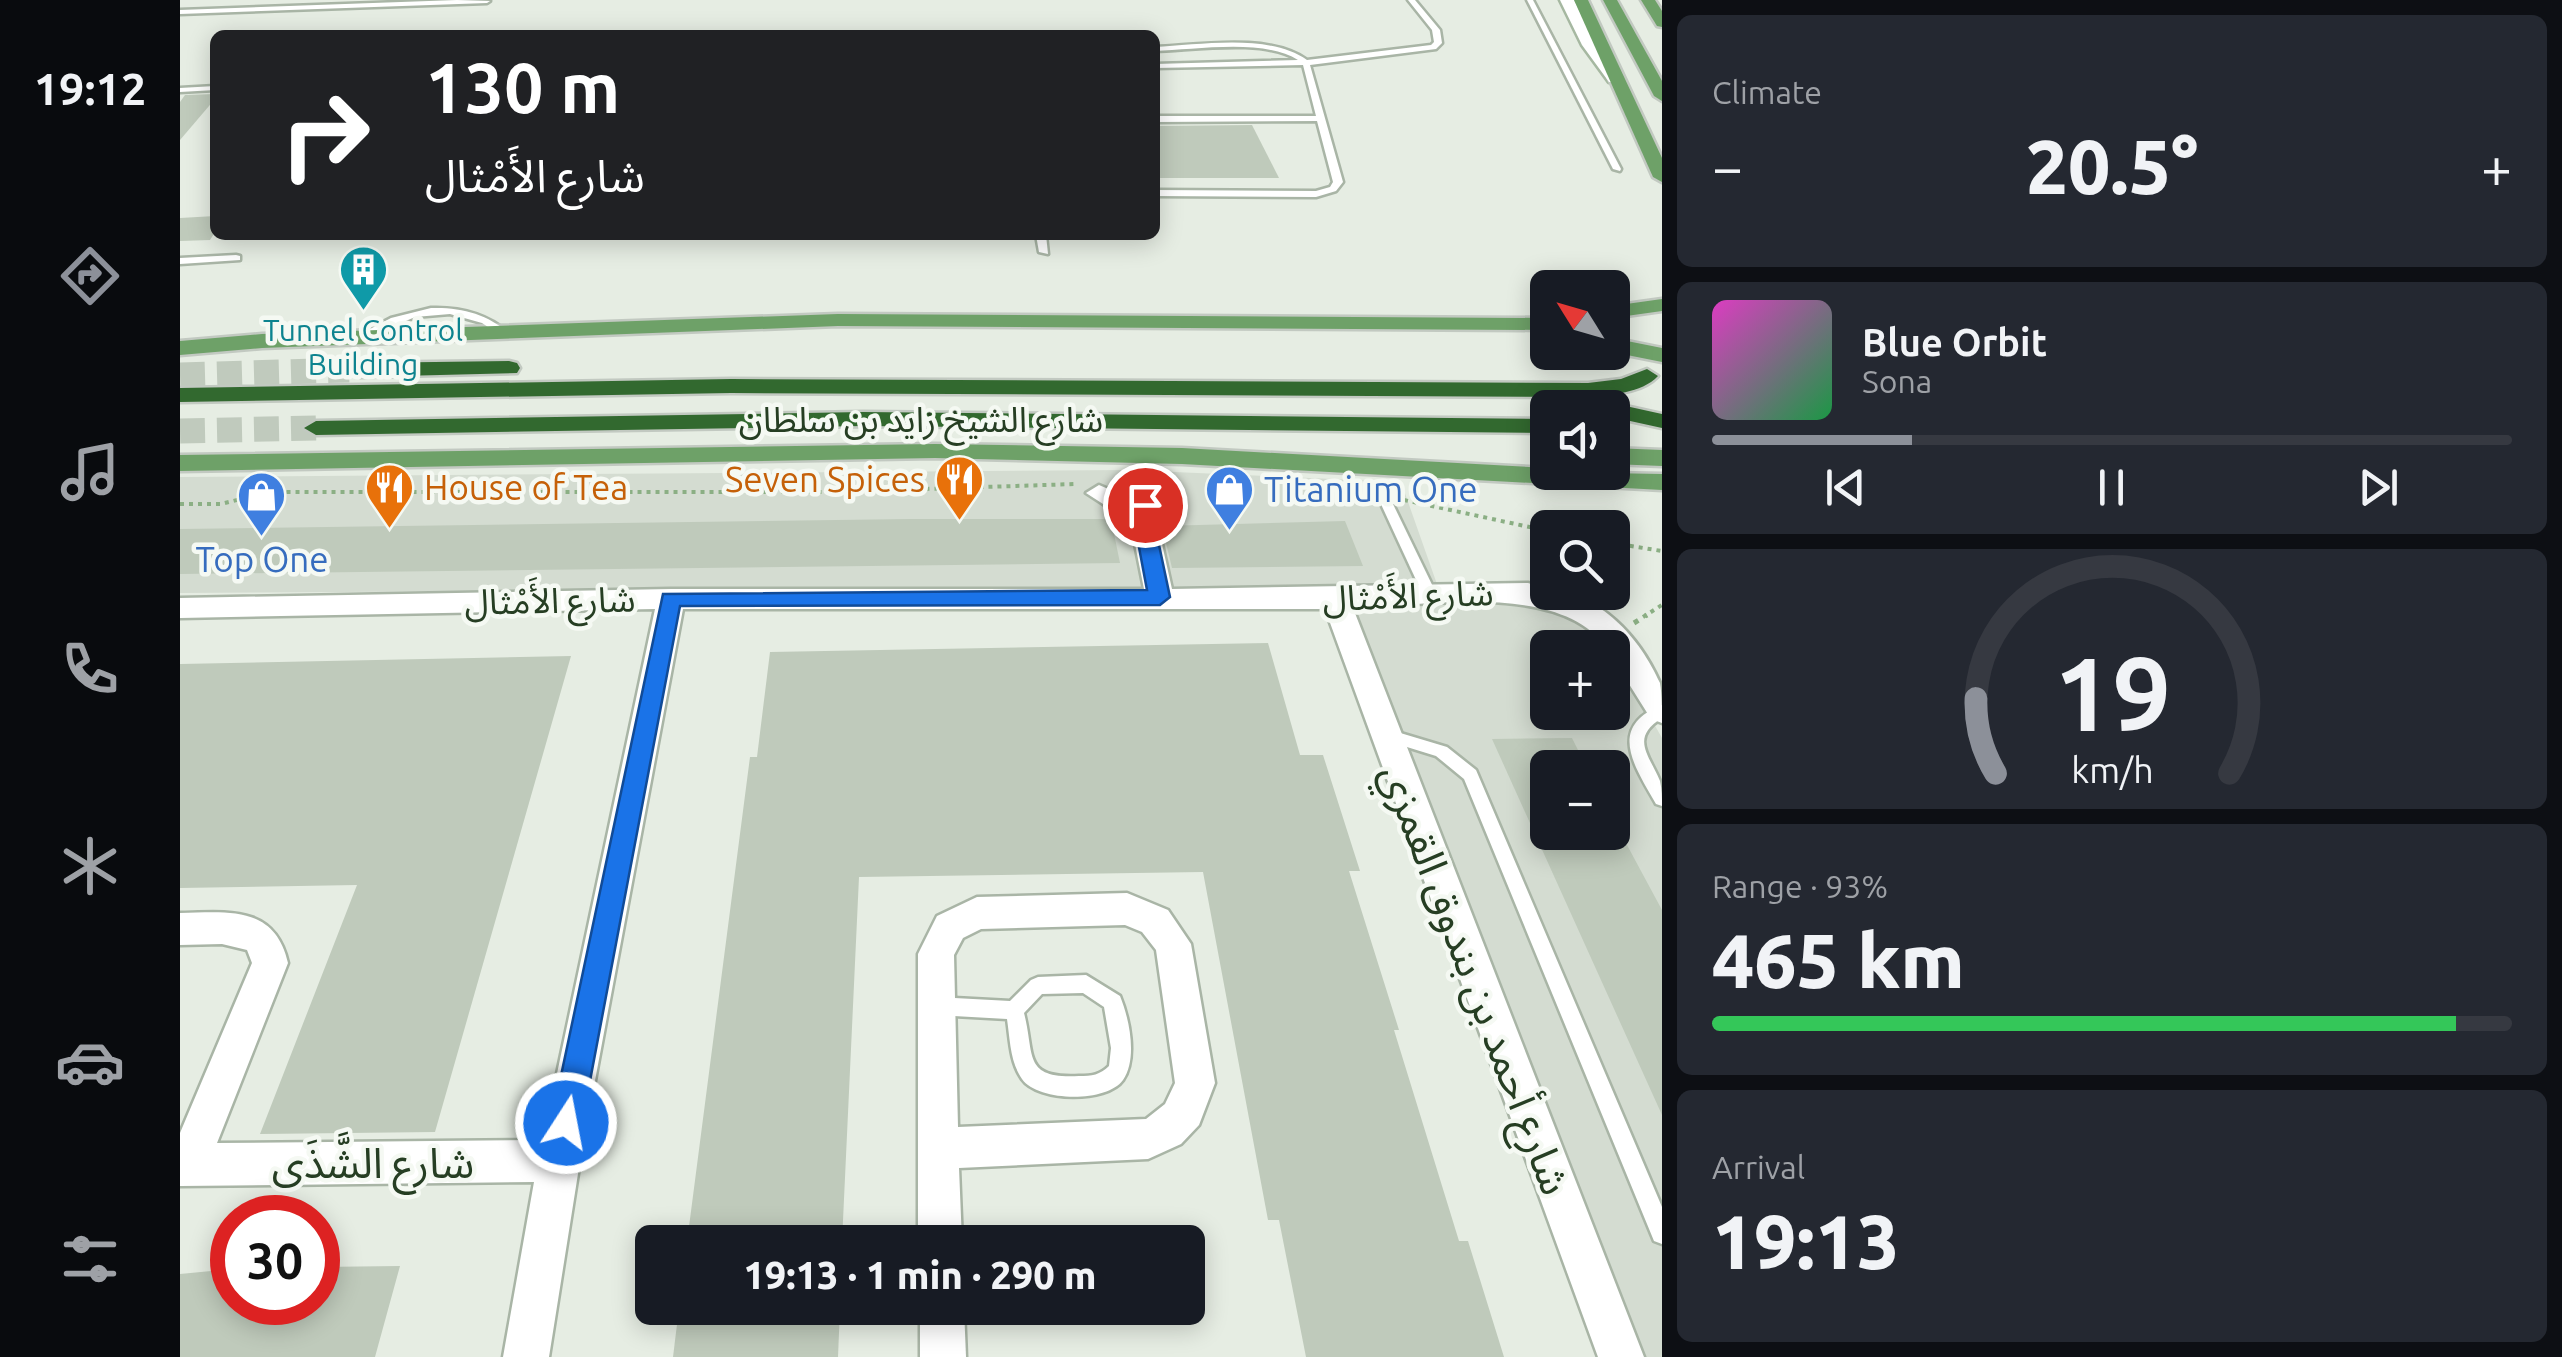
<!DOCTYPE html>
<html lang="en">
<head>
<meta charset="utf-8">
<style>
	body { margin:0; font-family:Ubuntu,"Noto Sans Arabic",sans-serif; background:#242831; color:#f1f3f6; height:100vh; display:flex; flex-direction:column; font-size:38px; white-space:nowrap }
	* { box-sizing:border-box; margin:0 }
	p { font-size:32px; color:#9ea1a6 }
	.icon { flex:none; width:55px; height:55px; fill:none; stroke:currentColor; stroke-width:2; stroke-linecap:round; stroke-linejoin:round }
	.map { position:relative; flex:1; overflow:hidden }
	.drawer { display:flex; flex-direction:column; gap:15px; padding:15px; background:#0d0f14; width:900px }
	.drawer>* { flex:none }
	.top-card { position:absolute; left:30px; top:30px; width:950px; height:210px; border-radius:15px; box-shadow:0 5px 25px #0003; background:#202124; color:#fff; overflow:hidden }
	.needle { width:65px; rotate:307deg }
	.controls { position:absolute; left:1350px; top:270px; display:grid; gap:20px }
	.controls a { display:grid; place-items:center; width:100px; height:100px; border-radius:15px; background:#171b24; box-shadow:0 5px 25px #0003; font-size:50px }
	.speed { position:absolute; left:30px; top:1195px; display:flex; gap:20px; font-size:50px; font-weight:700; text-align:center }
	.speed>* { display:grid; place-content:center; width:130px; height:130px; border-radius:50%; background:#171b24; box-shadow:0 5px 25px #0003; line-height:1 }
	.speed .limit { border:15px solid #d22; background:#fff; color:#111 }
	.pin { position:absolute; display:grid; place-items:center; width:85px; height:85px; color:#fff; margin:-42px; border:5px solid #fff; border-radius:50%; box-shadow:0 2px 10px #0007 }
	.me { position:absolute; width:110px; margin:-55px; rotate:11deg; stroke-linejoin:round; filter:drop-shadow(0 0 8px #0008) }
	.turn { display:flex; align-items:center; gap:35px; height:210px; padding:0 50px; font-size:45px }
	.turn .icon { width:130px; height:130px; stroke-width:2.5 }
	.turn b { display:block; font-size:70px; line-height:85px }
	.big { font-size:75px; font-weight:800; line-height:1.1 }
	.drawer .widget { flex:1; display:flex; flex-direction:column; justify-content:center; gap:15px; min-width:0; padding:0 35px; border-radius:15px; background:#242831 }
	.drawer .dial { align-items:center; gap:0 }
	.dial svg { height:260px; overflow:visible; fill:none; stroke:#363941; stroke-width:7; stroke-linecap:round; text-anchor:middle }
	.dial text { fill:#f1f3f6; stroke:none }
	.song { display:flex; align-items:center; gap:30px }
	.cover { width:120px; height:120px; border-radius:15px; background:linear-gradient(135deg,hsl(310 70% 55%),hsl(140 70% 35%)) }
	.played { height:10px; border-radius:5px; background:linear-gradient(90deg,#8c9099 25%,#363941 25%) }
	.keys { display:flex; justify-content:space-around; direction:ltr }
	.heat { display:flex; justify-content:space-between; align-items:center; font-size:55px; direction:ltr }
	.charge { height:15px; border-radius:8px; background:linear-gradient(90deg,#34c759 93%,#363941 0) }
	.trip { position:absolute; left:455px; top:1225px; width:570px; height:100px; border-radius:15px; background:#171b24; box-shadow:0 5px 25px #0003; font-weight:800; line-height:100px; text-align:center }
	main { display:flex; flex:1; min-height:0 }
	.tab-bar { display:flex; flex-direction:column; width:180px; justify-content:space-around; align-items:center; background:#090b0e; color:#9ea1a6 }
	.tab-bar .icon { width:70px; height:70px }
	.tab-bar .on { color:#8c9099 }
	.tab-bar b { font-size:45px; color:#f1f3f6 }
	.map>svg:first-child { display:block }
	.built { fill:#d4dcd1; fill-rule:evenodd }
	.building { fill:#bfcabb }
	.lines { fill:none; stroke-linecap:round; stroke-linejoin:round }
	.highway-tunnel { stroke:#c0cabd; stroke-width:25; stroke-dasharray:25 12; stroke-linecap:butt }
	.lane-casing { stroke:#a9b5a6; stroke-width:5 }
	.street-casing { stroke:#a9b5a6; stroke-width:5 }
	.secondary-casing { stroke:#a6b8a1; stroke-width:5 }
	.primary-casing { stroke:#c2c9c1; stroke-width:5 }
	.highway-casing { stroke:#c2c9c1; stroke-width:5 }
	.path-far1 { stroke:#8baf84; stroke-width:4; stroke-dasharray:4 5; stroke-linecap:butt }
	.path { stroke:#8baf84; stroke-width:5; stroke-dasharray:5 8; stroke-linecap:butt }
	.lane { fill:#fff; fill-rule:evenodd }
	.street { fill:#fff; fill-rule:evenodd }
	.secondary { fill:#fff; fill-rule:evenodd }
	.primary { fill:#6ea168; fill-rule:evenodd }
	.highway { fill:#32692f; fill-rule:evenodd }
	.route { fill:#1a73e8; stroke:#114b97; stroke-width:2.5 }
	.labels { text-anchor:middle; stroke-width:9; stroke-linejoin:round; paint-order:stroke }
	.far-culture-label { font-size:30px; fill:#0d838f; stroke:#f5f9f3 }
	.street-label { font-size:35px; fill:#263e23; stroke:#f5f9f3 }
	.food-label { font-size:35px; fill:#c56008; stroke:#f5f9f3; text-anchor:end }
	.shop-label { font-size:35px; fill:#366cbe; stroke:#f5f9f3; text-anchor:start }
	.near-street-label { font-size:42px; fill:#263e23; stroke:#f5f9f3 }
</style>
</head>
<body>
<main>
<nav class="tab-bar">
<b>19:12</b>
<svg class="icon on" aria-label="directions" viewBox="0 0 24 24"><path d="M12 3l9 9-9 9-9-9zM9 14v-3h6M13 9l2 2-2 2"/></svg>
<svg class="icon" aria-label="music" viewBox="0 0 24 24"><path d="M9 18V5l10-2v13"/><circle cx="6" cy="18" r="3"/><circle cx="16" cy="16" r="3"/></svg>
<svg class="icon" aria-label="phone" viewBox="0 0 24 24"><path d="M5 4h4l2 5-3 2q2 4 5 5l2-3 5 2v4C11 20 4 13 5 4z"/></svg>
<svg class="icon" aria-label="climate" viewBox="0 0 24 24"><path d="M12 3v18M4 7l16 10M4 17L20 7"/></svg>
<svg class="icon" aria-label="car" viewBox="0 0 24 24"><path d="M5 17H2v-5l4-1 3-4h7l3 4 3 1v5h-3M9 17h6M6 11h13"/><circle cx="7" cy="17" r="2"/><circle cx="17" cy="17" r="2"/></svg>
<svg class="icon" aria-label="filters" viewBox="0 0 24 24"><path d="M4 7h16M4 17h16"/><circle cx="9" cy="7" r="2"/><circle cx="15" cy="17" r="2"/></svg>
</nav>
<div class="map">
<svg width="1482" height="1357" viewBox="0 0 1482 1357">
	<rect width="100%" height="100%" fill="#e6ede3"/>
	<path class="built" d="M948,470L1221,482L1264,604L1357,605L1390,612L1430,647L1368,648V712H1432L1433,652L1482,738V1357H1451L1162,586L0,593V477ZM1368,768H1432V832H1368Z"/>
	<g class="building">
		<polygon points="35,94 35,99 0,140 0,102 5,95"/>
		<polygon points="1072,125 1099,178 975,178 975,126"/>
		<polygon points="35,216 35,232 30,240 0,241 0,218"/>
		<polygon points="730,519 931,519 940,563 0,574 0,529"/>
		<polygon points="1165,521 1183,566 992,568 982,526"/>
		<polygon points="1088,643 1120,755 1143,755 1180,871 1169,871 1219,1030 1214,1030 1279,1241 1288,1241 1324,1357 1126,1357 1099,1220 1088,1220 1023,872 679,877 662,1242 507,1242 570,757 577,757 590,652"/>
		<polygon points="391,656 255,1132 80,1134 177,885 0,888 0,664"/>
		<polygon points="1392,738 1407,768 1368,768 1368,832 1440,832 1482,910 1482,1115 1312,739"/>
		<polygon points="220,1266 195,1357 0,1357 0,1274 52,1269 52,1302 138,1302 138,1267"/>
		<polygon points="499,1308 660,1308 658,1357 493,1357"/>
	</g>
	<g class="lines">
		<g class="highway-tunnel">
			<polyline points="0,375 169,370"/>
			<polyline points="0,431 136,428"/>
		</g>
		<defs>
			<g id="lane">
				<polygon points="277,0 310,1 307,3 0,14 0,10"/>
				<path d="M1228,0H1235L1260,30L1262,43L1256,49L1130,65L1163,182L1156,191L1136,197L975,196V190L1136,191L1150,187L1153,182L1137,121L975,122V116H1136L1123,65L975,68V64L1118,60C1084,38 1014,50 975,51V47C1020,45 1089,33 1127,60L1251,45L1254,42L1252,30Z"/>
				<polygon points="1347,0 1353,0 1441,169 1440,171 1433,169"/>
				<polygon points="35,86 35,90 0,92 0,88"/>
				<polygon points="856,235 866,235 868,254 859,252"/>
				<polygon points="56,255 60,256 60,260 0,264 0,258"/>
				<path d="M251,308C281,307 307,314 329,333L320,335L302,323L270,314L235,317L182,340L173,338L211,318Z"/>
				<polygon points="1206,498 1212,502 1257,595 1255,598 1250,600 1243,595 1200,502"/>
				<path d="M1482,705V718C1449,738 1470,756 1480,781C1482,789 1482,798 1482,806L1476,804C1455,767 1426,727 1482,705Z"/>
				<polygon points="1207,729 1267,747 1296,770 1482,1207 1482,1244 1474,1241 1284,779 1256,756 1201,739 1199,735 1201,731"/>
				<path d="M906,975L940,996C949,1018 958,1058 943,1080C927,1103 858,1102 842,1079C830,1062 830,1039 827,1019L756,1015L749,1012L747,1006L749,1000L756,997L830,1001L851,980L858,977ZM903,993L924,1007L931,1048L929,1066C920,1075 912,1076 899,1076C842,1079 855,1055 844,1013L862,994Z"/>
			</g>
			<g id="street">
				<path d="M968,470L981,478L978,526L992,589L1348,583L1368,589V592C1420,592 1460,638 1480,683C1482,694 1482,711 1482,723L1471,719L1432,657V648H1427C1380,581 1246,606 1173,608L1464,1357H1418L1145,609H503L400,1161L369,1357H323L354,1182L0,1186V1133L72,963L67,950L42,944L0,945V913C48,912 95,905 108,963L37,1143L363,1140L475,609L0,618V598L491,589H964L952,529L937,513L906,493L919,485L954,500L955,478Z"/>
				<path d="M947,893L988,910L1011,944L1035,1083L1019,1125L1001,1144L968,1159L779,1168L782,1242H738V954L757,916L797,897ZM945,925L962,932L976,950L995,1083L985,1104L966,1119L778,1127L774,955L783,938L801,929Z"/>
				<polygon points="740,1308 784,1308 786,1357 740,1357"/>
			</g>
			<polygon id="secondary" points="1380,0 1394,0 1416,44 1443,79 1441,82 1429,82 1402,45"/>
			<g id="primary">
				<polygon points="1394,0 1408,0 1482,158 1482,182 1473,177"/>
				<polygon points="1423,0 1437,0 1482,81 1482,101 1474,96"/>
				<polygon points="1461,0 1475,0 1482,11 1482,27 1477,26"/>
				<polygon points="1482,299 1482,311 1432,318 1432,306"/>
				<polygon points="658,314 1368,318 1368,330 658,326 82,348 0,355 0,341 82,334"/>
				<polygon points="1432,338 1482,348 1482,362 1432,352"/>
				<polygon points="755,444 1002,448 1368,468 1368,472 1482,474 1482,490 1002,464 755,458 0,471 0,455"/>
				<polygon points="1432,448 1482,450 1482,466 1432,464"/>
			</g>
			<g id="highway">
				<polygon points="329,361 337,363 340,368 337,373 180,377 169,370 180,363"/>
				<path d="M1467,369L1478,376C1461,394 1431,394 1408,397L551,393L0,402V388L551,379L1408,383L1441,379Z"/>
				<polygon points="1432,403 1482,414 1482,428 1432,417 1432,408 1422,408"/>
				<polygon points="683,412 1368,419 1368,433 683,426 136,435 124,428 136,421"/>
			</g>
		</defs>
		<use href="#lane" class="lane-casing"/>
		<use href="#street" class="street-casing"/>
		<use href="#secondary" class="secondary-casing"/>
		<use href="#primary" class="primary-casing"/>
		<use href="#highway" class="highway-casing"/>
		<g class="path-far1">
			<polyline points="1224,500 1368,531"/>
			<polyline points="0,504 41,504 89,492 654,492 895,484"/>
			<polyline points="1432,543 1482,551"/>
			<polyline points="1463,617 1482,605"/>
		</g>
		<polyline class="path" points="1454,623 1467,615"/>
		<use href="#lane" class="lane"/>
		<use href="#street" class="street"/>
		<use href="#secondary" class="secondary"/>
		<use href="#primary" class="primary"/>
		<use href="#highway" class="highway"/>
	</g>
	<polygon class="route" points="965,499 975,505 975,526 990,597 980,605 500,606 402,1123 397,1134 386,1139 375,1134 371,1123 483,594 967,590 955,526 955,505"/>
	<defs>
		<symbol id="building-pin" viewBox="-11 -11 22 30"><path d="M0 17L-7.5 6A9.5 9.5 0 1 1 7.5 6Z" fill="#0f9aa8" stroke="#f5f9f3"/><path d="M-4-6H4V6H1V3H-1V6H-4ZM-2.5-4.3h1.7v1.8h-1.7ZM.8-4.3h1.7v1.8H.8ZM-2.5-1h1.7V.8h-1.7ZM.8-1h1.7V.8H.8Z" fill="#fff"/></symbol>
		<symbol id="restaurant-pin" viewBox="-11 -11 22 30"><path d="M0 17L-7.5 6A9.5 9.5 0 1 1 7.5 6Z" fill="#e8710a" stroke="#f5f9f3"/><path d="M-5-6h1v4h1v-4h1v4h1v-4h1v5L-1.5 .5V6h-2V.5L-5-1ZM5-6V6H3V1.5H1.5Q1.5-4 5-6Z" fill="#fff"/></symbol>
		<symbol id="shop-pin" viewBox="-11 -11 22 30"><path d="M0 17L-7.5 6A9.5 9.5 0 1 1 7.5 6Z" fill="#3f7fe0" stroke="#f5f9f3"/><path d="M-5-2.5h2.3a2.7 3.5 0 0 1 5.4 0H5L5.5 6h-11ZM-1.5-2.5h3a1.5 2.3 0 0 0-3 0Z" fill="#fff"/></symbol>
	</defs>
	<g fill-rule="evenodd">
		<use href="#building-pin" x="156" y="242" width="55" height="75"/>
		<use href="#restaurant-pin" x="752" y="452" width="55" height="75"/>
		<use href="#restaurant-pin" x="182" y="460" width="55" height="75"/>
		<use href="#shop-pin" x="1022" y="462" width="55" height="75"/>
		<use href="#shop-pin" x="54" y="468" width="55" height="75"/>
	</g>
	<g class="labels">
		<g class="far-culture-label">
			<text x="183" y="341">Tunnel Control<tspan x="183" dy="34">Building</tspan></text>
		</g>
		<g class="street-label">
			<text x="741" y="432">شارع الشيخ زايد بن سلطان</text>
			<text transform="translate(1228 596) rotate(-2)" y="12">شارع الأَمْثال</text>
			<text transform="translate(370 601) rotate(-1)" y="12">شارع الأَمْثال</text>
		</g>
		<g class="food-label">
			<text x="745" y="492">Seven Spices</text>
			<text x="244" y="500" text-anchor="start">House of Tea</text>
		</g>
		<g class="shop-label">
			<text x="1084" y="502">Titanium One</text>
			<text x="82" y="572" text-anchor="middle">Top One</text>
		</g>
		<g class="near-street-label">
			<text transform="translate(1296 979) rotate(69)" y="15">شارع أحمد بن بندوق القمزي</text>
			<text x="193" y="1178">شارع الشَّذَى</text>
		</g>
	</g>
</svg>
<div class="controls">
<a><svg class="needle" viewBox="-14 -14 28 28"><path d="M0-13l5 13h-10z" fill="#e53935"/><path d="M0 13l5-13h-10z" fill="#9ea1a6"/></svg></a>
<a><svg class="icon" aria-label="sound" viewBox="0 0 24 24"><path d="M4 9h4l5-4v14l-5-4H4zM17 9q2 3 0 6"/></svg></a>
<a><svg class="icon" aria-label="search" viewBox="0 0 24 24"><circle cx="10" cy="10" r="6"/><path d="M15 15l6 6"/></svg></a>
<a>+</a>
<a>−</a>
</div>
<div class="speed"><div class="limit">30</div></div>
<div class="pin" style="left:965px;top:505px;background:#d93025"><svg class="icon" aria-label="arrive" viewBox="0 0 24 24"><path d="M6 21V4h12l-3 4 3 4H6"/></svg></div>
<svg class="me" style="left:386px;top:1123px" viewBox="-20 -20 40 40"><circle r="17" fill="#1a73e8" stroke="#fff" stroke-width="3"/><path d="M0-11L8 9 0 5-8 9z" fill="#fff"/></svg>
<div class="trip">19:13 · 1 min · 290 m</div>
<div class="top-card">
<div class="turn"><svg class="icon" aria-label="right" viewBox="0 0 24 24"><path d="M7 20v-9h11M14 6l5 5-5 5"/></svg><div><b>130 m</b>شارع الأَمْثال</div></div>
</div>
</div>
<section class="drawer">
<div class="widget"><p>Climate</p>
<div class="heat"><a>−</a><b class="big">20.5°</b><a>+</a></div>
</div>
<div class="widget">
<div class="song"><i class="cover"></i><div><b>Blue Orbit</b><p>Sona</p></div></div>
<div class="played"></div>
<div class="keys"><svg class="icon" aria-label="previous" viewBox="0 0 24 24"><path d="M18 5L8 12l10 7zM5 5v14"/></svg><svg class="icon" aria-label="pause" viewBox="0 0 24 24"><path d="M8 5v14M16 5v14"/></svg><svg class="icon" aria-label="next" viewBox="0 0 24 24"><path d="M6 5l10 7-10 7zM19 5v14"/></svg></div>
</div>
<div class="widget dial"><svg viewBox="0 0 100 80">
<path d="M14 69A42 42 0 1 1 86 69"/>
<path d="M14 69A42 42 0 0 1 8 46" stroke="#8c9099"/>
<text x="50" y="56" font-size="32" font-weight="700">19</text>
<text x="50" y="72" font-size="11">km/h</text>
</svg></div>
<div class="widget"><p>Range · 93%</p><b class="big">465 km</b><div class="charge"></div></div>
<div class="widget"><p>Arrival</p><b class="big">19:13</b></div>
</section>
</main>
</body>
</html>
